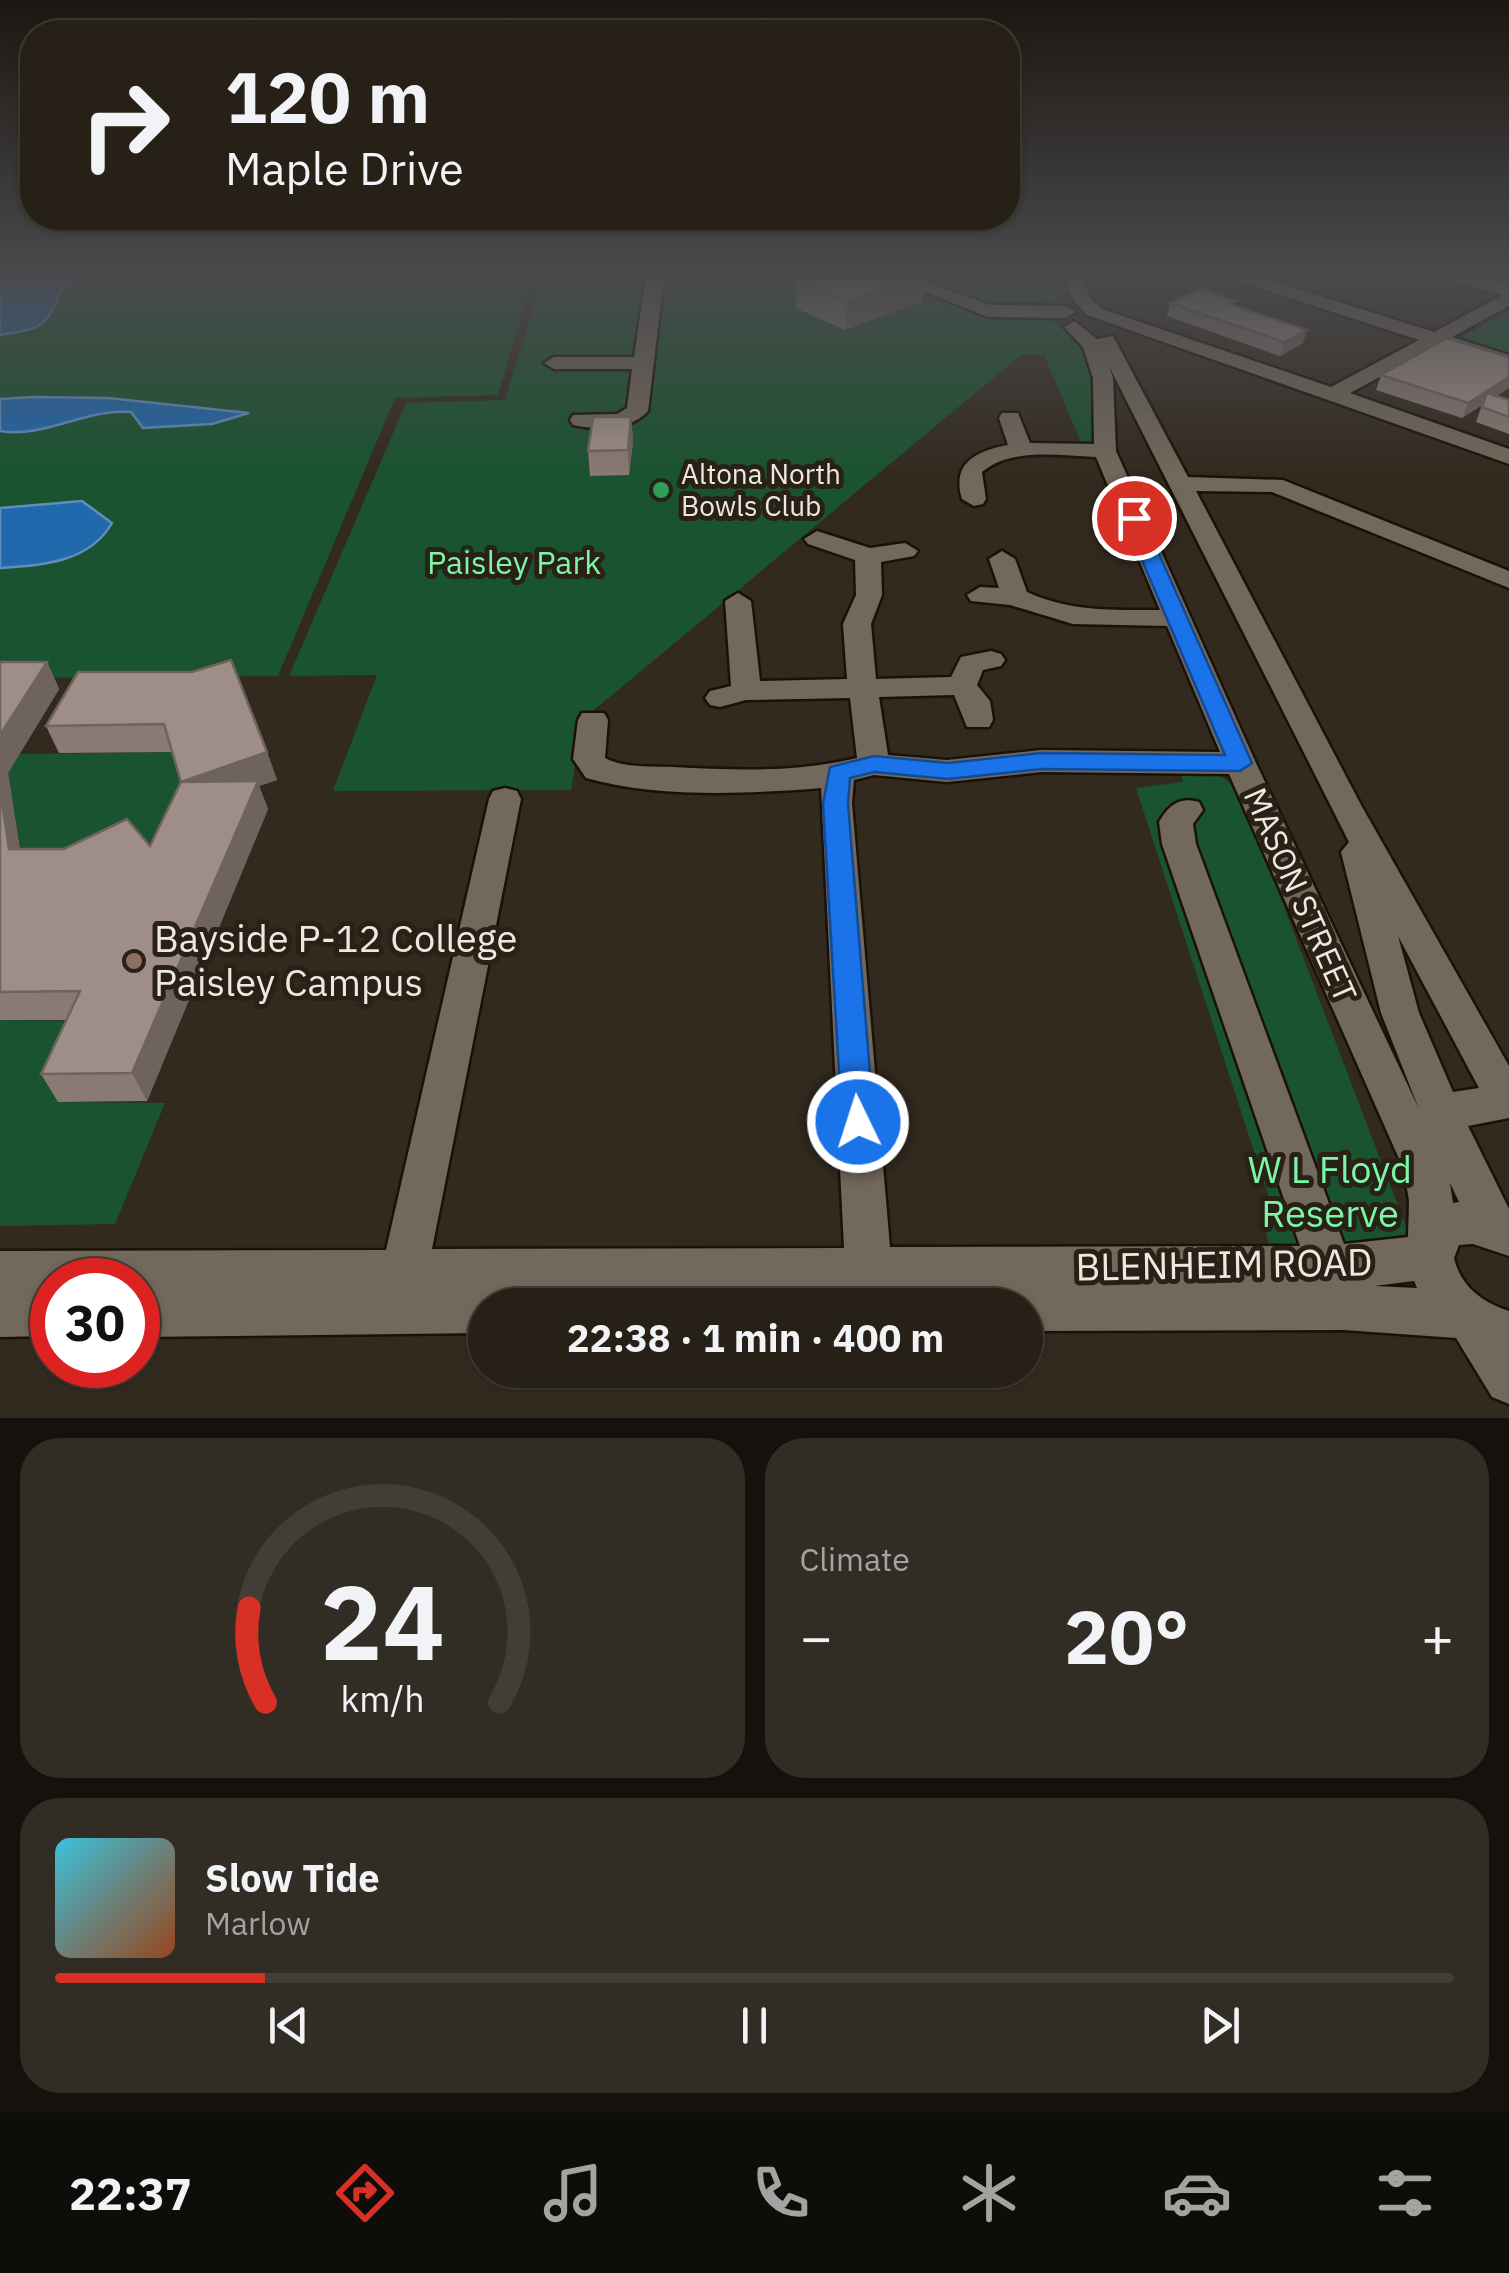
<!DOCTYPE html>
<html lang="en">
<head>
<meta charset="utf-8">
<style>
	body { margin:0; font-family:"IBM Plex Sans",sans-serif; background:#322d24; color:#f1f3f6; height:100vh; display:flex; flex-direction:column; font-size:38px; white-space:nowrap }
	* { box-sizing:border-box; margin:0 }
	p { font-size:32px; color:#a4a3a1 }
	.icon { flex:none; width:55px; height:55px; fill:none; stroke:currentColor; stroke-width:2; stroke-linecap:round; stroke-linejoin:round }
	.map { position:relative; height:1418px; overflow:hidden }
	.sheet { display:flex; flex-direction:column; gap:20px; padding:20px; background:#15120d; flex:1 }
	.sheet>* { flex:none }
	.top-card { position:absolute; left:20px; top:20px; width:1000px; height:210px; border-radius:40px; box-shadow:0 2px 8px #0004,0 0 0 2px #423e36; background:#262017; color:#f1f3f6; overflow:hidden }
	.speed { position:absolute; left:30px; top:1258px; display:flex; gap:20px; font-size:50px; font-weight:700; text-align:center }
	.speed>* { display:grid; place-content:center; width:130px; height:130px; border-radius:50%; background:#262017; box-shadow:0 2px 8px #0004,0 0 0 2px #423e36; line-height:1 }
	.speed .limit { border:15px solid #d22; background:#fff; color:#111 }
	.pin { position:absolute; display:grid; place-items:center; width:85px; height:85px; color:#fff; margin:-42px; border:5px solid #fff; border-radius:50%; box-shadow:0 2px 10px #0007 }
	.me { position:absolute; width:110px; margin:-55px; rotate:356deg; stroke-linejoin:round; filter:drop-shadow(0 0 8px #0008) }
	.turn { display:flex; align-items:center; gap:35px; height:210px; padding:0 40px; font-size:45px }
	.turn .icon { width:130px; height:130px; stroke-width:2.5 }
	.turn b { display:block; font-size:70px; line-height:85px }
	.big { font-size:75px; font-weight:800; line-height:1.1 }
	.sheet .tile { flex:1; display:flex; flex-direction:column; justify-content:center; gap:15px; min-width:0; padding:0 35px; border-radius:40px; background:#322d24 }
	.sheet .dial { align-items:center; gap:0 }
	.dial svg { height:260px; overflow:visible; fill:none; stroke:#423e36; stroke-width:7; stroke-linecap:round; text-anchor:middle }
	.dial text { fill:#f1f3f6; stroke:none }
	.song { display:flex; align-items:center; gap:30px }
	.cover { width:120px; height:120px; border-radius:15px; background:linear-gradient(135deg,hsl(190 70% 55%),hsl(20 70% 35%)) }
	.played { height:10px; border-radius:5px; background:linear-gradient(90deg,#d93025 15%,#423e36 15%) }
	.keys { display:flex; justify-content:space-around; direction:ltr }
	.heat { display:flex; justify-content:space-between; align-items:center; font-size:55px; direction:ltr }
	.sheet .tiles { flex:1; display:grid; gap:20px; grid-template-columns:1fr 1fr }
	.tile:last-child { grid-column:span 2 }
	.trip { position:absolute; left:468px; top:1288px; width:575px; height:100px; border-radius:50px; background:#262017; box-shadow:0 2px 8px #0004,0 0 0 2px #423e36; font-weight:800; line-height:100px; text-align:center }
	.menu { display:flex; height:160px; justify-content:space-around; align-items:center; background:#0f0d09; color:#a4a3a1 }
	.menu .icon { width:70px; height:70px }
	.menu .current { color:#d93025 }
	.menu b { font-size:45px; color:#f1f3f6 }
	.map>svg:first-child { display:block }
	.green { fill:#1a5330 }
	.water { fill:#2169ad; stroke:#5e8fbd; stroke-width:2.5 }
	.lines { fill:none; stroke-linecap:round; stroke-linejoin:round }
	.minor-casing { stroke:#1a1208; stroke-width:5 }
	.minor { fill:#72685b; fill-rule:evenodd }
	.wall { fill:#897a74 }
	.shaded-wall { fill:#6f635e }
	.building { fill:#9f8e87; stroke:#6f635e; stroke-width:2.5 }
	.route { fill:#1a73e8; stroke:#114b97; stroke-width:2.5 }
	.leisure-dot { fill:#2e9e5b; stroke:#292016; stroke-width:4 }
	.education-dot { fill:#8d6e63; stroke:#292016; stroke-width:4 }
	.labels { text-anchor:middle; stroke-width:10; stroke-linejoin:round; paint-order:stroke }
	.far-poi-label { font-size:28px; fill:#eee8e1; stroke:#292016; text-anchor:start }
	.park-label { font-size:32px; fill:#7af6a6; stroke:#292016 }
	.street-label { font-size:32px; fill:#eee8e1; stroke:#292016 }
	.near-poi-label { font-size:38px; fill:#eee8e1; stroke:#292016; text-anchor:start }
	.near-park-label { font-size:38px; fill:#7af6a6; stroke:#292016 }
	.near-street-label { font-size:38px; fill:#eee8e1; stroke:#292016 }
</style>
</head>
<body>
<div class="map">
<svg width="1509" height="1418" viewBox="0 0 1509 1418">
	<rect width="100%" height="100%" fill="#332a1f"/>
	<g class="green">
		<polygon points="0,277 533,277 498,395 395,398 278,676 0,678"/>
		<path d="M542,277H1050L1065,304L1064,309L1046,311V318C1101,339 1096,393 1094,442L1083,447L1044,355H1021L582,720L571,790L333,791L377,675L289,676L406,403L505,400Z"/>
		<polygon points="1509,311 1509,355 1458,339"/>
		<polygon points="175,752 192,810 185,825 139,847 25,878 8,773 20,754"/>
		<polygon points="1180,771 1218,774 1239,789 1408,1232 1408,1254 1272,1256 1266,1233 1276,1219 1136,788 1183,782"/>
		<polygon points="0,1020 95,1021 59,1102 165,1103 115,1224 0,1226"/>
	</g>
	<g class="water">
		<path d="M0,277H69L72,279C56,291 56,314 40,325C30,331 12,333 0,335Z"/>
		<path d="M34,397L108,398L249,413L212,424L143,428L131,412C87,408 43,439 0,431V399Z"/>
		<path d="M82,501L112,523C89,563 42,565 0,568V508Z"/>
	</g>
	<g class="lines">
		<defs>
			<g id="minor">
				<path d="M646,277H664L648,411C630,431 598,430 573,425L570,420L573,415L617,414L627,408L632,369H554L544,363L554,357H634Z"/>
				<polygon points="888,277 912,277 990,305 1066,306 1075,312 1066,318 988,317"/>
				<polygon points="1064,277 1082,277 1091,299 1102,309 1331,387 1419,340 1237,281 1234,277 1260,277 1434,332 1503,295 1453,281 1450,277 1477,277 1509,285 1509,306 1452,337 1509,355 1509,368 1437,346 1350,393 1509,449 1509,464 1087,315 1074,301"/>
				<path d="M1074,321L1097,339L1113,336L1188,477L1283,480L1509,571V588L1272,492L1196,491L1361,805L1509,1066V1118L1468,1126L1509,1209V1256L1473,1244L1459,1245L1454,1258C1461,1287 1482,1302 1509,1311V1404L1492,1397L1456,1338L1344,1330L1025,1331V1305H1003L1008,1292L893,1293L894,1305H848L847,1293L502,1294L506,1305H485V1333L138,1337V1280H52V1336L0,1337V1251L386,1250L489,799L493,791L505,788L517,791L521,799L432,1249L844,1248L821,788C749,794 656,798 586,778L573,759L578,720L582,713H604L608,720L605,758C623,768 651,766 673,767C735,770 796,773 857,758L850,698L746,700L720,707L710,705L705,698L710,691L731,686L725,601L738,593L751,601L760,681L847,679L843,624L856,595L855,560L808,544L804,539L817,531L870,548L905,543L918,551L914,556L881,562L882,595L871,624L876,679L951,677L961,657L991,651L1001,654L1005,660L1001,666L983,670L977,685L990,701L993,720L989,727H967L954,695L879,697L888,755L947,760L1041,750L1220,752L1167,626L1073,624L1010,605L971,601L967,595L980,587L999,588L989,559L1002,551L1015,559L1027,592C1070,612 1114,610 1160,610L1096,457C1060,456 1012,447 982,472L986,499L983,504L974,506L962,499C951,463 976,451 1008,445L999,418L1002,413H1018L1030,443L1094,444L1093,378L1083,347L1064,327ZM1109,366L1349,842L1341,852L1381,1013L1419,1109L1256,763L1116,451L1113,378ZM1041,772L1229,774L1404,1170L1409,1201L1408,1237L1344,1244L1196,844L1193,824L1203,810L1199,802C1179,796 1169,805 1159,822L1162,844L1300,1246L890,1247L852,803L854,780L874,775L947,782ZM1398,936L1479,1088L1453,1092L1419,1013ZM1450,1183L1459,1202L1453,1203ZM1414,1281L1417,1288L1374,1286Z"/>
			</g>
		</defs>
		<use href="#minor" class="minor-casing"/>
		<use href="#minor" class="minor"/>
	</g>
	<g class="wall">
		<polygon points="802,276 924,276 922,301 845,330 796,308 797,280 802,278"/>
		<polygon points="1170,303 1234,306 1303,343 1280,356 1167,316"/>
		<polygon points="1509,357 1509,388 1496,396 1509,400 1509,434 1476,422 1482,405 1462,418 1376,390 1381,375"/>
		<polygon points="631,417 633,441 629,475 590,476 588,451"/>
		<polygon points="0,662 47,662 59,689 8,773 20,849 150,846 181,782 172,752 59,753 46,726 78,672 267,752 277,780 259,786 268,809 147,1101 58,1102 41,1074 67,1020 0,1020"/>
	</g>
	<g class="shaded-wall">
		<polygon points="914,276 924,276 922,301 845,330 847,301"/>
		<polygon points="1307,330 1303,343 1280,356 1284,342"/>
		<polygon points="1509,377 1509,388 1462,418 1468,403"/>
		<polygon points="631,417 633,441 629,475 628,450"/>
		<polygon points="47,662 59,689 8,773 24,878 9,849 0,789 0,735"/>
		<polygon points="267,752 277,780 259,786 268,809 147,1101 132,1073 181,782"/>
	</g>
	<g class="building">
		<polygon points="806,276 914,276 847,301 797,280"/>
		<polygon points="1201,289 1235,301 1229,304 1307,330 1284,342 1170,303"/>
		<polygon points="1447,338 1509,357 1509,377 1468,403 1381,375"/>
		<polygon points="1487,393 1509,400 1509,417 1482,407"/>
		<polygon points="593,417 631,417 628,450 588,451"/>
		<polygon points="231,660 267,752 181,782 164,724 46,726 78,672 192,672"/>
		<polygon points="0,662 47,662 0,735"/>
		<polygon points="258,781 132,1073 41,1074 80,991 0,992 0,789 9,849 64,849 127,819 150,846 181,782"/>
	</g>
	<linearGradient id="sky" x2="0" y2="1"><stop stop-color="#1c1711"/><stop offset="0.58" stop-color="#4a4a4d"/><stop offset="1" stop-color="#4a4a4d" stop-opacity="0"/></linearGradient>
	<rect width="1509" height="475" fill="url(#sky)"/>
	<polygon class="route" points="1134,512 1143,518 1252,763 1240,771 1041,769 948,779 874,772 850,778 848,804 874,1122 869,1132 858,1136 847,1132 842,1122 823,804 830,767 874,756 948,763 1041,753 1225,755 1124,518"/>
	<circle class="leisure-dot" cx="661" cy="490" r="10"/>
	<circle class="education-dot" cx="134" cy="961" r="10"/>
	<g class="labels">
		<g class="far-poi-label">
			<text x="681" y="484">Altona North<tspan x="681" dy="32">Bowls Club</tspan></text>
		</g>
		<g class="park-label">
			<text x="514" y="574">Paisley Park</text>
		</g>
		<g class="street-label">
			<text transform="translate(1300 895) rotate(66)" y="11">MASON STREET</text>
		</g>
		<g class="near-poi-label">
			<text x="154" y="952">Bayside P-12 College<tspan x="154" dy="44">Paisley Campus</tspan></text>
		</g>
		<g class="near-park-label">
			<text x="1330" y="1183">W L Floyd<tspan x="1330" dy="44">Reserve</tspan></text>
		</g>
		<g class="near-street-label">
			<text transform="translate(1224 1265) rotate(-1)" y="13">BLENHEIM ROAD</text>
		</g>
	</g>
</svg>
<div class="speed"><div class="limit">30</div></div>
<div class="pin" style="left:1134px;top:518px;background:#d93025"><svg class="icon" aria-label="arrive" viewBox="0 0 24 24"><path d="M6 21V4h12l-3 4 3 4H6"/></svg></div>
<svg class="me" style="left:858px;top:1122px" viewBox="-20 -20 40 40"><circle r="17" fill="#1a73e8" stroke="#fff" stroke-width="3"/><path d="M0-11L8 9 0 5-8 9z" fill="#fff"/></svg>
<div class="trip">22:38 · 1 min · 400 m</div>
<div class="top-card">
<div class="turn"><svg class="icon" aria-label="right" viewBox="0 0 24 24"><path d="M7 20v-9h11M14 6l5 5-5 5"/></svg><div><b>120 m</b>Maple Drive</div></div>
</div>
</div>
<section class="sheet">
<div class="tiles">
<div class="tile dial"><svg viewBox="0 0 100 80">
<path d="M14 69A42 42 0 1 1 86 69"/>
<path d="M14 69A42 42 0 0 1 9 40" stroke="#d93025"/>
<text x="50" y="56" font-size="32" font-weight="700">24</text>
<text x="50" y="72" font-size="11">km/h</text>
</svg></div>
<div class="tile"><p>Climate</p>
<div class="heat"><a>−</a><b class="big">20°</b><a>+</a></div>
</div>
<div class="tile">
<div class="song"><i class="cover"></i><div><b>Slow Tide</b><p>Marlow</p></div></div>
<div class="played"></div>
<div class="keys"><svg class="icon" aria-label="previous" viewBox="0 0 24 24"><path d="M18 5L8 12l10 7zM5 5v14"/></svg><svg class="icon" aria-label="pause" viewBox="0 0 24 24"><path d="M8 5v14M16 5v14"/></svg><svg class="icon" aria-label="next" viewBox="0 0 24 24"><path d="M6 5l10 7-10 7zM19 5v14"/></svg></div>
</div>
</div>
</section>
<nav class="menu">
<b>22:37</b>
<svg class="icon current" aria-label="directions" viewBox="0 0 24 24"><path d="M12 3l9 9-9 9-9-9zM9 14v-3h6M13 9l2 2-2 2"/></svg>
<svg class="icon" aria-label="music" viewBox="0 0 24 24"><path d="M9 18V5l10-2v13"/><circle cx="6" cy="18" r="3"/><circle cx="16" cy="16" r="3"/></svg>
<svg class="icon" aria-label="phone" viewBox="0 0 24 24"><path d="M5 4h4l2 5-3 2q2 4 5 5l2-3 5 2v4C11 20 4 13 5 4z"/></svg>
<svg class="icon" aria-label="climate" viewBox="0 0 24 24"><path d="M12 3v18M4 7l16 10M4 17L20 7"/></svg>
<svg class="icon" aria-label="car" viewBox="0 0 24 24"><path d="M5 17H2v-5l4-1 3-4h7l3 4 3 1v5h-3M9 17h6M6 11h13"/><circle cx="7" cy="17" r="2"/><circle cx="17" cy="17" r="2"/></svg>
<svg class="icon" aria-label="filters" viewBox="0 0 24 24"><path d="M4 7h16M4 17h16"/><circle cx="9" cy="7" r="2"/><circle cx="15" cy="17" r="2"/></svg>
</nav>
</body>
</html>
